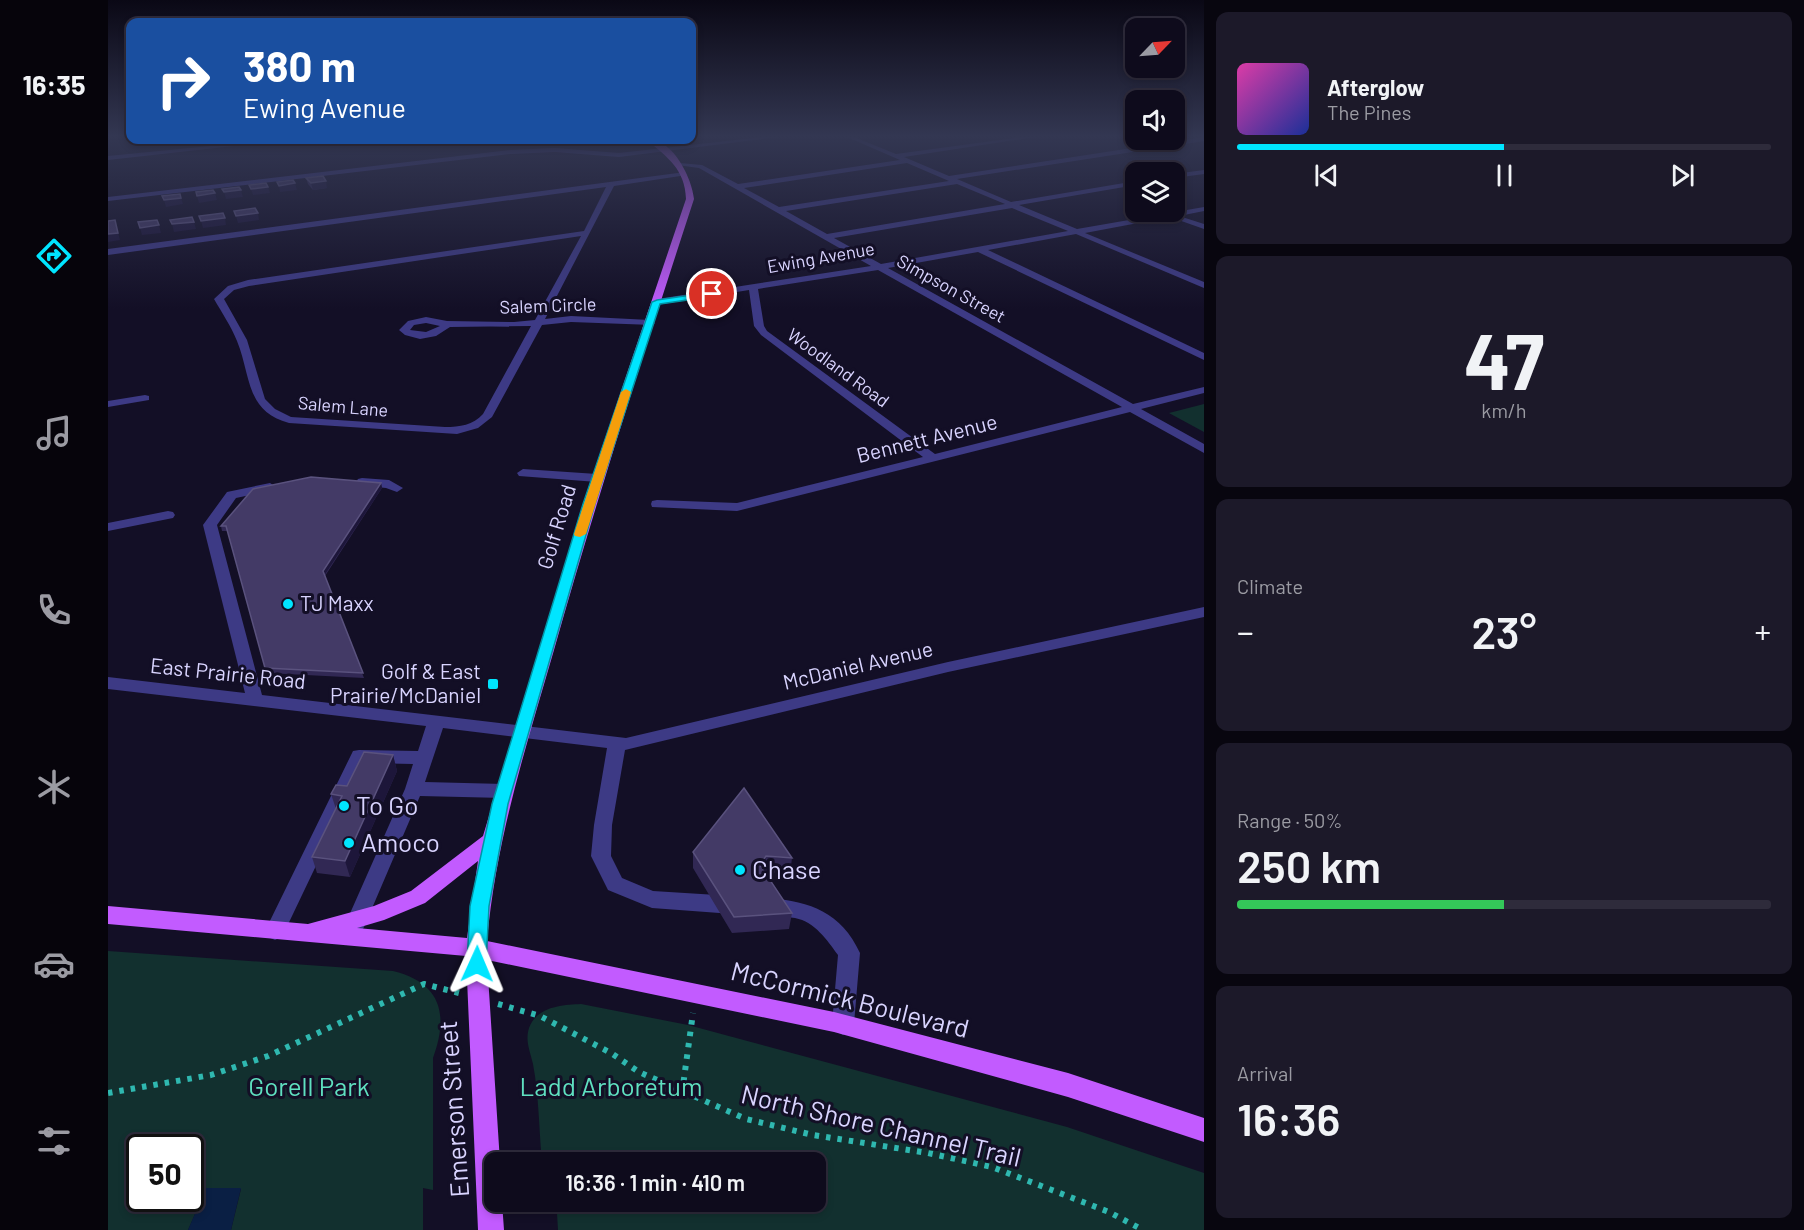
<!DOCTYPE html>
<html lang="en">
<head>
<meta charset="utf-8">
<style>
	body { margin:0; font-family:Barlow,sans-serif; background:#1c1929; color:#f1f3f6; height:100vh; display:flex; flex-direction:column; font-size:22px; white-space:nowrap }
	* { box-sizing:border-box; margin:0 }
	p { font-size:20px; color:#9b9ba3 }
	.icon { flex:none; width:33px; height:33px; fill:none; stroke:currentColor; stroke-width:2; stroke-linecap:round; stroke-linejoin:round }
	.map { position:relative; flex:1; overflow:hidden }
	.side { display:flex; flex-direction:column; gap:12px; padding:12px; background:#08060f; width:600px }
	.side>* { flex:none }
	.top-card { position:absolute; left:18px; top:18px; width:570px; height:126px; border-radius:12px; box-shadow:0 3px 9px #0003,0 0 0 2px #2e2b3b; background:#1a4fa0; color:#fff; overflow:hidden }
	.needle { width:39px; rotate:65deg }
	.buttons { position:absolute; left:1017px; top:18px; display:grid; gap:12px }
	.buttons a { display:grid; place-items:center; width:60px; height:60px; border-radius:12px; background:#0e0b1c; box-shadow:0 3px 9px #0003,0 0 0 2px #2e2b3b; font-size:30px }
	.speed { position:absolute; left:18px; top:1134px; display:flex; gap:12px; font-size:30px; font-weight:700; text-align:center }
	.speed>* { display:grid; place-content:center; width:78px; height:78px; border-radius:50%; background:#0e0b1c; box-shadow:0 3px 9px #0003,0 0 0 2px #2e2b3b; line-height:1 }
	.speed .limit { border:3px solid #111; border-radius:9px; background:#fff; color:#111 }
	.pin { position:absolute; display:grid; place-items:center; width:51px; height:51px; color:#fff; margin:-26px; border:3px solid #fff; border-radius:50%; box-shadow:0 2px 6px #0007 }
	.me { position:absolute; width:66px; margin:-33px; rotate:1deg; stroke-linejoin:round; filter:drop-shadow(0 0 4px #0008) }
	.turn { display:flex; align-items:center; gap:21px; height:126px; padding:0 18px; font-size:27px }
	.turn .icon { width:78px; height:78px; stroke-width:2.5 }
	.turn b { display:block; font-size:42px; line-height:51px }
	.big { font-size:45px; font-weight:600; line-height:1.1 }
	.side .tile { flex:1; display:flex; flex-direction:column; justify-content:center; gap:9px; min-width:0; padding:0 21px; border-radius:12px; background:#1c1929 }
	.side .dial { align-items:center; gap:0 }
	.dial b { font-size:78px; line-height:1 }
	.song { display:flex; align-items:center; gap:18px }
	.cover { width:72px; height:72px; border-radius:9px; background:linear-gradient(135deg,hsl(320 70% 55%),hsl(230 70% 35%)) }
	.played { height:6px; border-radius:3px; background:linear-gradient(90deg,#00e5ff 50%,#2e2b3b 50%) }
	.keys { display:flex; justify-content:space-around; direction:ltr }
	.heat { display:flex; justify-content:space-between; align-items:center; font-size:33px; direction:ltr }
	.charge { height:9px; border-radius:4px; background:linear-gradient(90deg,#34c759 50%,#2e2b3b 0) }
	.trip { position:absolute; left:376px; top:1152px; width:342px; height:60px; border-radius:12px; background:#0e0b1c; box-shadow:0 3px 9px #0003,0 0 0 2px #2e2b3b; font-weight:600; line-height:60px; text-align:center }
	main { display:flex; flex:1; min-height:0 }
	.tabs { display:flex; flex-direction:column; width:108px; justify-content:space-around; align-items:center; background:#06040b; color:#9b9ba3 }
	.tabs .icon { width:42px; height:42px }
	.tabs .active { color:#00e5ff }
	.tabs b { font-size:27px; color:#f1f3f6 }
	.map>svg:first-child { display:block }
	.green { fill:#12302f; fill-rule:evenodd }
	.water { fill:#0a1f44 }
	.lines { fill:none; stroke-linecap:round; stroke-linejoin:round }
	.path { stroke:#2fb8b0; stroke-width:6; stroke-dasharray:4.5 7; stroke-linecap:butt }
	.minor { fill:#3d3a85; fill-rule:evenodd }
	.major { fill:#c25bff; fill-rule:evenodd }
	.wall { fill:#312854 }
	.shaded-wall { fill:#1d163a }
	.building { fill:#433a66; stroke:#5a527e; stroke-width:1.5 }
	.route { fill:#00e5ff; stroke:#0095a6; stroke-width:1.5 }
	.slow { fill:#f59e0b }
	.poi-dot { fill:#00e5ff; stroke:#130f26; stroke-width:2 }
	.labels { text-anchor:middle; stroke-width:6; stroke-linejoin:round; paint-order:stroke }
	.far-street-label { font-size:18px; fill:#d9d4ff; stroke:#130f26 }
	.street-label { font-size:21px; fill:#d9d4ff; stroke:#130f26 }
	.poi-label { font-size:21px; fill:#d9d4ff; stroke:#130f26; text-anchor:start }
	.near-poi-label { font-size:26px; fill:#d9d4ff; stroke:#130f26; text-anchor:start }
	.near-street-label { font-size:26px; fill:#d9d4ff; stroke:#130f26 }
	.near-park-label { font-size:26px; fill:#5fe0c0; stroke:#130f26 }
</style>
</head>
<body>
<main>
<nav class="tabs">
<b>16:35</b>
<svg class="icon active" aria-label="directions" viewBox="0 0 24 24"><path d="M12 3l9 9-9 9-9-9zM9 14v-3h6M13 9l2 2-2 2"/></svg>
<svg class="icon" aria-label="music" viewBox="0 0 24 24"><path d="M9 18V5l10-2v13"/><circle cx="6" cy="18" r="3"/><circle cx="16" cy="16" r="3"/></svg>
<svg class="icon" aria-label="phone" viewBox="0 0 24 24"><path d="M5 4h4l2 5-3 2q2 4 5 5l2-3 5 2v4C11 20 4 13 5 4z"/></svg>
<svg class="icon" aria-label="climate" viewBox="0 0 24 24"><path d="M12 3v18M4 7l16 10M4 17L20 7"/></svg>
<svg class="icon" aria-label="car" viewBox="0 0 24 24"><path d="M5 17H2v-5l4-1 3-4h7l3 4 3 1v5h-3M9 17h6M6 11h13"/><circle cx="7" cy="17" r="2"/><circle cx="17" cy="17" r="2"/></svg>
<svg class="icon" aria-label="filters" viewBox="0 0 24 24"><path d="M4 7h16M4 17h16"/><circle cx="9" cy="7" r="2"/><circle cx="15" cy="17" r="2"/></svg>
</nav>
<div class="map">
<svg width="1096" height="1230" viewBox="0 0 1096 1230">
	<rect width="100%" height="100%" fill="#130f26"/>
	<g class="green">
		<polygon points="1096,404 1096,432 1061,413"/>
		<path d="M0,951L285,971C333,983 341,1014 325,1058V1190L315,1188V1230H123L133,1189H98L80,1230H0ZM32,1148H82V1198H32Z"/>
		<path d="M473,1004L580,1025L959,1127L1096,1173V1230H450L449,1213L439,1211L438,1202H708V1162H434C431,1130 431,1096 425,1064C422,1051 417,1041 421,1028C429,1006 455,1005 473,1004Z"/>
	</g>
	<polygon class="water" points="98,1188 133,1188 123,1230 80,1230"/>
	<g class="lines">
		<g class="path">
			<polyline points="390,1004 432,1016 503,1053 531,1072 638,1119 705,1135 820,1153 884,1167 1001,1212 1035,1230"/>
			<polyline points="0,1093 103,1075 160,1056 316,984 351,993"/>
			<polyline points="574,1093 585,1013"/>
		</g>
		<g class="minor">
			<polygon points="654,137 669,137 511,157 447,152 403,154 0,201 0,197 403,150 447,148 511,153"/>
			<path d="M739,137H746L788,154L914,137H927L796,157L841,176L1096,137V141L849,179L903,202L1028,181V185L911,205L969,229L1096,207V211L1071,216L1096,224V229L1062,217L977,233L1096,282V288L968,234L880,250L1096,353V360L870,252L780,268L1025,404L1096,387V393L1033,409L1096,444V453L1022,412L629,511L544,507L543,504L544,501L549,500L629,503L815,457L653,335L646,326L641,290L549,305L544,302L549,299L763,266L591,168L569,165L572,163L594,165L630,184L792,160ZM799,163L841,181L671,207L636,188ZM849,184L897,204L719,234L678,211ZM904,208L960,231L773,264L726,238ZM770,270L1014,407L827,454L659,331L656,326L650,289Z"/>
			<polygon points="163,140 180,140 0,160 0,156"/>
			<polygon points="1096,170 1096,174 1066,178 1066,174"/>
			<path d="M577,172L579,175L506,186L437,319L463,316L542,320L547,323L545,325L463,322L434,325L384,417L370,428L349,434L181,423C137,411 143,375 129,341C123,326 114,313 106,299L120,286L140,280L476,231L498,187L0,255V249ZM473,236L427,320L406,322L339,321L318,317L300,321L291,330L297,335L312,339L328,336L342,327L423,326L375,414C365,425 352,427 337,427L183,417L167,409L157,399L139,340L116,299L126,290L141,286ZM318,323L332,326L318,332L302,330L306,325Z"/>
			<polygon points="37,395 41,396 41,400 0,407 0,401"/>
			<polygon points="415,469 489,474 495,478 489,482 411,476 409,473"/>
			<polygon points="254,478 281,480 295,488 289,492 278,488 250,485 248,482 250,479"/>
			<polygon points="162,483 168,487 166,490 128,498 109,525 154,695 518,738 840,662 1096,607 1096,617 840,672 517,750 504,825 503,856 514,878 545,891 625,896 632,899 635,905 632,911 625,914 544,908 500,890 483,856 486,825 499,748 335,728 317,782 396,784 402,786 405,791 402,796 396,798 312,796 256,927 253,933 246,936 239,933 236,927 297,789 305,764 257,763 174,937 167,940 160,937 157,931 245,751 251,750 310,751 318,726 0,689 0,677 137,693 95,525 119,492"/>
			<polygon points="60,511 65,512 67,515 65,518 0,531 0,523"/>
			<path d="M661,898C703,902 733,912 752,953L746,1024L743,1031L735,1035L727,1031L724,1024L730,955C719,940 707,922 687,918C676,916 665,917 654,913L651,907L654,901Z"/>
		</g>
		<path class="major" d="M539,140C564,137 584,178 586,199C537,349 489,498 446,650C418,747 388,839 379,941L726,1012L960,1073L1096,1118V1142L960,1097L726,1032L379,960L392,1162H387V1202H394L396,1230H370L358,956L0,924V906L200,924L266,906L303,891L375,836L475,504L578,199C577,169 560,158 539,140ZM370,861L359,938L249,928L276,920L317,903Z"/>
	</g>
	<g class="wall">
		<polygon points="198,178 219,188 205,190 200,184"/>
		<polygon points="273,483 274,488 217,576 256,678 159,673 120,531 114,531 113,526"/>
		<polygon points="285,755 289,771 242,877 209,873 204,857 228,809 223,794 239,786"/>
		<polygon points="585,852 684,858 682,874 657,872 684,913 681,929 624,933 585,868"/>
	</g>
	<g class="shaded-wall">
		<polygon points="218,181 219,188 205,190 203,183"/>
		<polygon points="187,183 189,190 172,192 171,186"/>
		<polygon points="160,187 162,193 145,195 143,189"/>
		<polygon points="133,190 135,197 118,199 116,192"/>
		<polygon points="107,193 109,200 91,203 89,196"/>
		<polygon points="73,198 75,204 58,207 56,200"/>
		<polygon points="150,213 151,220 130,223 128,216"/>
		<polygon points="117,218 118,225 95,228 93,221"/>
		<polygon points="7,220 12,240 0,242 0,234"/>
		<polygon points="86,222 88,229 66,232 64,224"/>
		<polygon points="51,225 53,233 34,235 32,228"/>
		<polygon points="273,483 274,488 216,576 215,571"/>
		<polygon points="285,755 289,771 242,877 237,861"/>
		<polygon points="658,856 656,872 652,865"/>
	</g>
	<g class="building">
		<polygon points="215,176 218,181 203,183 198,178"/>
		<polygon points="185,180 187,183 171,186 169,182"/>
		<polygon points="158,183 160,187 143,189 141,185"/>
		<polygon points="131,187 133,190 116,192 114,189"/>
		<polygon points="105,190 107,193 89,196 88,192"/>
		<polygon points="72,194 73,198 56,200 54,196"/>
		<polygon points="147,208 150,213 128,216 126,211"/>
		<polygon points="115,213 117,218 93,221 91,216"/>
		<polygon points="84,217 86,222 64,224 62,220"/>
		<polygon points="7,220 10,233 0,234 0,221"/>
		<polygon points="49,220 51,225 32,228 30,222"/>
		<polygon points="203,477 273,483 215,571 255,673 157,668 118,526 113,526 145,489"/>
		<polygon points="256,752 285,755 237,861 204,857 234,796 223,794 228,785 239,786"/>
		<polygon points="636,788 684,858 658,856 652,865 684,913 626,917 585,852"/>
	</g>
	<linearGradient id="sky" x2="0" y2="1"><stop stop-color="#0a0815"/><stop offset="0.44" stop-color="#333752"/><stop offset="1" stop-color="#333752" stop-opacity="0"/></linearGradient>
	<rect width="1096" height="309" fill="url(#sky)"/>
	<polygon class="route" points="604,292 608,294 607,296 552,304 487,504 400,804 381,906 378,964 375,970 369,973 362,970 359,964 362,906 384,804 475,504 544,302 549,300"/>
	<polygon class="slow" points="518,389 523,392 478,534 472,537 467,536 466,534 513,392"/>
	<g class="poi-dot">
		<circle cx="180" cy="604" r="6"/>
		<rect x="379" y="678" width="12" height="12" rx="3"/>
		<circle cx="236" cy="806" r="6"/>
		<circle cx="241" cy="843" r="6"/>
		<circle cx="632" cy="870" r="6"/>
	</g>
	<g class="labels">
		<g class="far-street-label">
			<text transform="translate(713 258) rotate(-10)" y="6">Ewing Avenue</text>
			<text transform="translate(843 289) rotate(29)" y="6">Simpson Street</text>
			<text transform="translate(440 306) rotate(-2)" y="6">Salem Circle</text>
			<text transform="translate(730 368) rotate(36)" y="6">Woodland Road</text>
			<text transform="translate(235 407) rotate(5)" y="6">Salem Lane</text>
		</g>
		<g class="street-label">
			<text transform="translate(819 439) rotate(-14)" y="7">Bennett Avenue</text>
			<text transform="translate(449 527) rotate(-73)" y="7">Golf Road</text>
			<text transform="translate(750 666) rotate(-13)" y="7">McDaniel Avenue</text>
			<text transform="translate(120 674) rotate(6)" y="7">East Prairie Road</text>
		</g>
		<g class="poi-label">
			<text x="192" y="611">TJ Maxx</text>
			<text x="373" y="679" text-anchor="end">Golf &amp; East<tspan x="373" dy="24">Prairie/McDaniel</tspan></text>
		</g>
		<g class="near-poi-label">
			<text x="248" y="815">To Go</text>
			<text x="253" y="852">Amoco</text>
			<text x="644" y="879">Chase</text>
		</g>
		<g class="near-street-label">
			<text transform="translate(742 1000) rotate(14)" y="9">McCormick Boulevard</text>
			<text transform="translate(346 1109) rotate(-94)" y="9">Emerson Street</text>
			<text transform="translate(773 1126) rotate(13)" y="9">North Shore Channel Trail</text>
		</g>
		<g class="near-park-label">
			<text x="201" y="1096">Gorell Park</text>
			<text x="503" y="1096">Ladd Arboretum</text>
		</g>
	</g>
</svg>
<div class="buttons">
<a><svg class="needle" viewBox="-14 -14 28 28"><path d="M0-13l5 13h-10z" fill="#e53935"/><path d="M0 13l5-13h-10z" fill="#9b9ba3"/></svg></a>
<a><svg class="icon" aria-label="sound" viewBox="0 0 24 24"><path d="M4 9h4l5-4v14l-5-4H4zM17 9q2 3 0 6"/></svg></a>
<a><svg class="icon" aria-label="layers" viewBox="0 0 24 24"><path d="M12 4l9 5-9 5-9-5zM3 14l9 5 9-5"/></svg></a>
</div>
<div class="speed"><div class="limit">50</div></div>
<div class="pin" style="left:604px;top:294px;background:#d93025"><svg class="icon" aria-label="arrive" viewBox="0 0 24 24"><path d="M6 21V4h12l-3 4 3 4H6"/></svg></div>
<svg class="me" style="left:369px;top:964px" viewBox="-20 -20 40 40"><path d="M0-17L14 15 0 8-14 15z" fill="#00e5ff" stroke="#fff" stroke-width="4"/></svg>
<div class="trip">16:36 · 1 min · 410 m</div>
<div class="top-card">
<div class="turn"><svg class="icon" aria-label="right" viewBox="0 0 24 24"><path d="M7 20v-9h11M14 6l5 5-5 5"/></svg><div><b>380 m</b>Ewing Avenue</div></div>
</div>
</div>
<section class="side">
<div class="tile">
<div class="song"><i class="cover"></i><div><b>Afterglow</b><p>The Pines</p></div></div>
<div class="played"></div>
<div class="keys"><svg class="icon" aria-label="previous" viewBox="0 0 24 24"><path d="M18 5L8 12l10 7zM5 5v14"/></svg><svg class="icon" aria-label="pause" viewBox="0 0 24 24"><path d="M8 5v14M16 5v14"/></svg><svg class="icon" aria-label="next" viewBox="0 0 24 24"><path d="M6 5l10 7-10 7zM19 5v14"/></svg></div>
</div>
<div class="tile dial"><b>47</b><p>km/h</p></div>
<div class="tile"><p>Climate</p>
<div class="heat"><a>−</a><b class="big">23°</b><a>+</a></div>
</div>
<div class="tile"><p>Range · 50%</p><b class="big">250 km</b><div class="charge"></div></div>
<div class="tile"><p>Arrival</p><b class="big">16:36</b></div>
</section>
</main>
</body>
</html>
